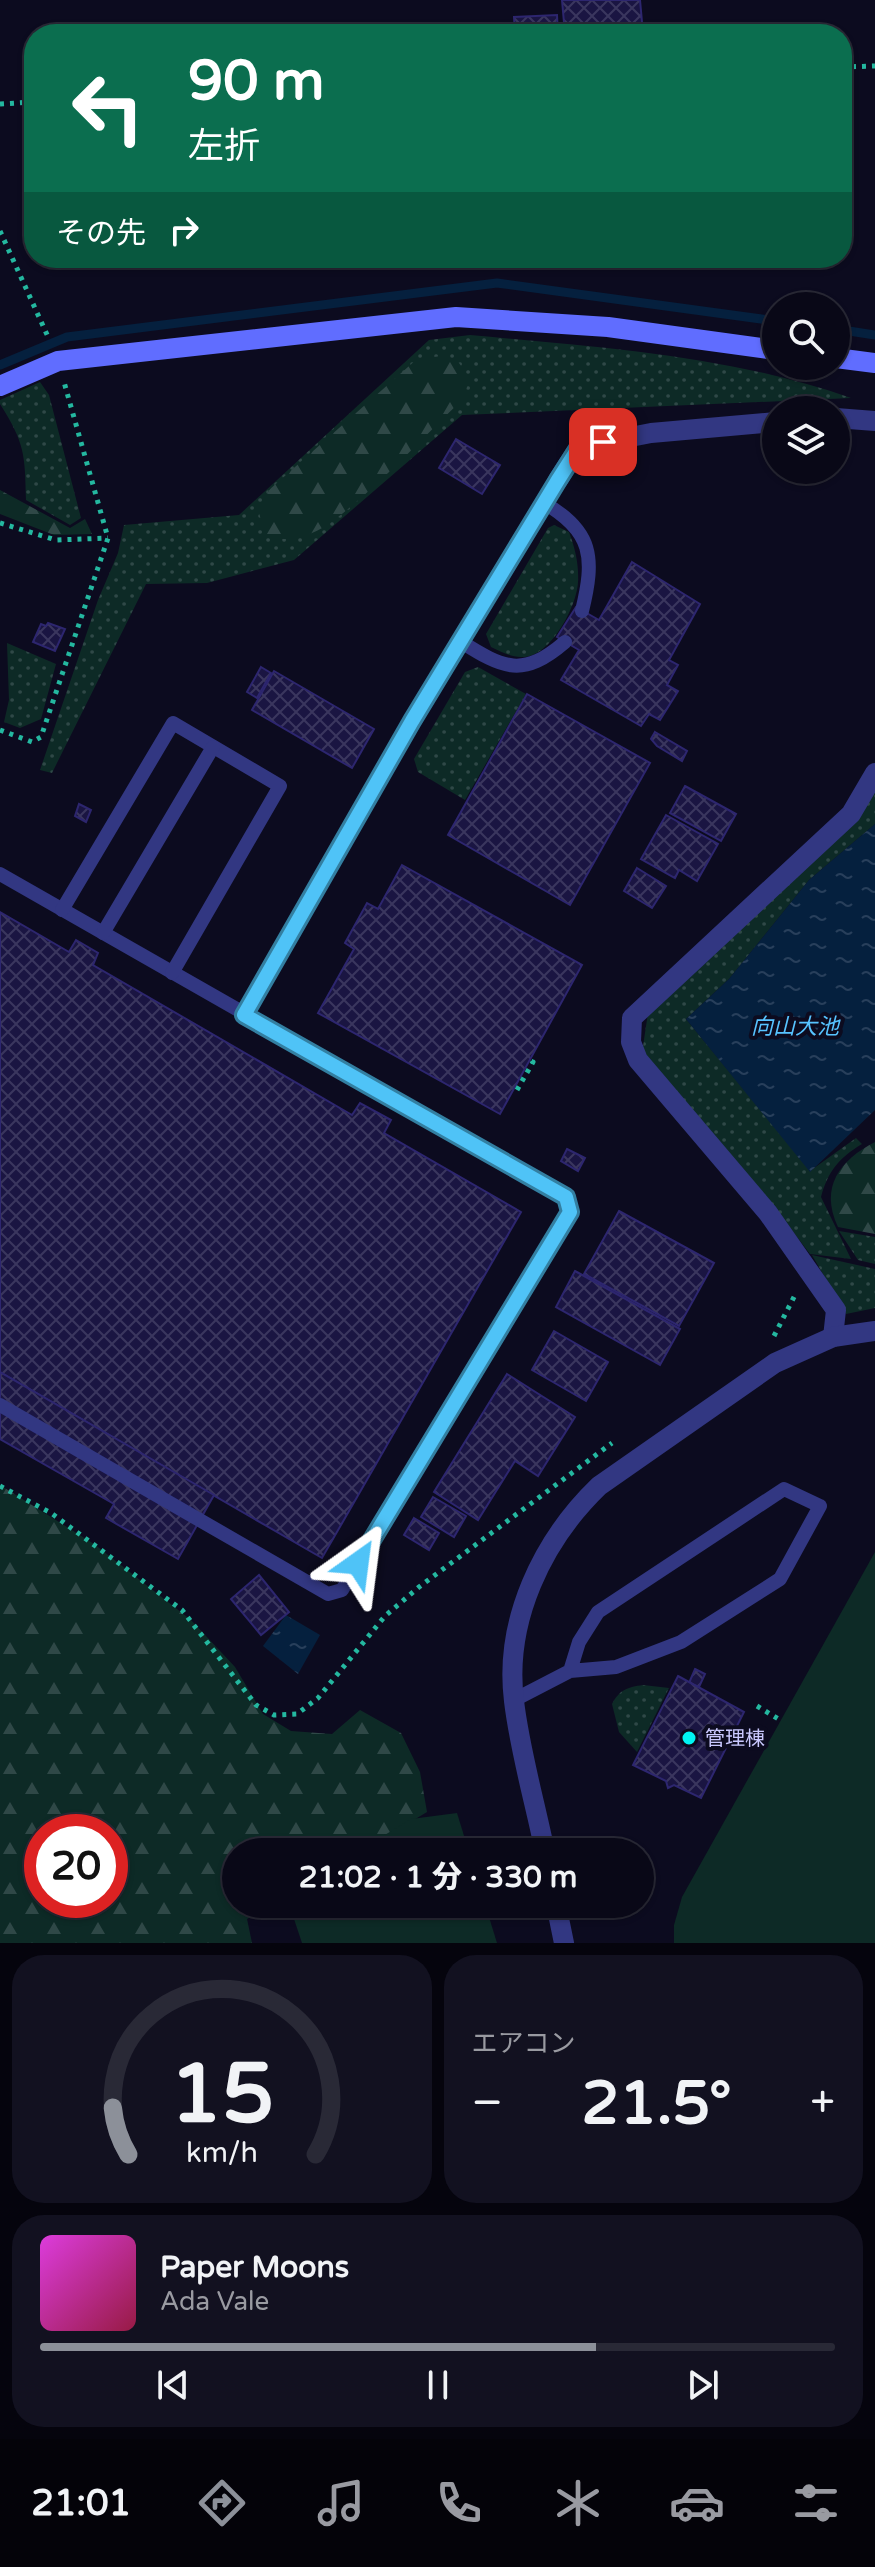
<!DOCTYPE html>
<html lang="ja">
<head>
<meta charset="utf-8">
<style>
	body { margin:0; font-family:"Varela Round","Noto Sans JP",sans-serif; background:#121120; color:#f1f3f6; height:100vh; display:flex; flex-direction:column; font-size:30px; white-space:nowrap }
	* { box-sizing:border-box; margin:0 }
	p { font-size:26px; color:#999aa1 }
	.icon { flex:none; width:44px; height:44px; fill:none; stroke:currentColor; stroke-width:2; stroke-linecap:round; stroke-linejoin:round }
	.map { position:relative; height:1943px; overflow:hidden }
	.panel { display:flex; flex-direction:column; gap:12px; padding:12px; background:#05040d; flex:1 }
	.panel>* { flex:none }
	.hud { position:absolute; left:24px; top:24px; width:828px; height:244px; border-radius:32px; box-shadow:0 2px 6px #0004,0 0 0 2px #292936; background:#0b6e4f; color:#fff; overflow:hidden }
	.buttons { position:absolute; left:762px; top:292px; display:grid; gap:16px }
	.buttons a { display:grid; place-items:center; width:88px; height:88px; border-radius:50%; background:#090817; box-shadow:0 2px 6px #0004,0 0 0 2px #292936; font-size:40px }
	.speed { position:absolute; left:24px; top:1814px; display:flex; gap:16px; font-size:40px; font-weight:700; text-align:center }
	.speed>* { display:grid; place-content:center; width:104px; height:104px; border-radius:50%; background:#090817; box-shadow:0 2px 6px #0004,0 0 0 2px #292936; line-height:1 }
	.speed .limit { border:12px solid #d22; background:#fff; color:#111 }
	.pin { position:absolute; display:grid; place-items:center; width:68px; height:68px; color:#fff; margin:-34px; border-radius:16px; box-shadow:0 4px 12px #0006 }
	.me { position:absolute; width:88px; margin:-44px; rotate:31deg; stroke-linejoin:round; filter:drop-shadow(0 0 6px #0008) }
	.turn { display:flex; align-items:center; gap:28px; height:168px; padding:0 32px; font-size:36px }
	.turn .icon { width:104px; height:104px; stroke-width:2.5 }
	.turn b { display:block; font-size:56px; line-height:68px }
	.then { display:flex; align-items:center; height:76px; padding:0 32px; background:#0003; gap:16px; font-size:30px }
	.big { font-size:60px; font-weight:800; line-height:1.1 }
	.panel .card { flex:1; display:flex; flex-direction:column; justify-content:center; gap:12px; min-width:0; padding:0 28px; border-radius:32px; background:#121120 }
	.panel .dial { align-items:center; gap:0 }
	.dial svg { height:208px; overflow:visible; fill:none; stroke:#292936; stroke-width:7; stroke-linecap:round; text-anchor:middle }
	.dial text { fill:#f1f3f6; stroke:none }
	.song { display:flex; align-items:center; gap:24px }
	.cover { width:96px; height:96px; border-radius:12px; background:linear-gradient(135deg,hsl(300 70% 55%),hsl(340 70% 35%)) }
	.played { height:8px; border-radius:4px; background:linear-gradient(90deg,#8c9099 70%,#292936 70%) }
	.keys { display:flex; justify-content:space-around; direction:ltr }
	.heat { display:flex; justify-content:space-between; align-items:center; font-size:44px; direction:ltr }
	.panel .tiles { flex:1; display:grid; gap:12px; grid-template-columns:1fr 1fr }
	.card:last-child { grid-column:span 2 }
	.trip { position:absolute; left:222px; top:1838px; width:432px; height:80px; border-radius:40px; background:#090817; box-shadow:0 2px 6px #0004,0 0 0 2px #292936; font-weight:800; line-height:80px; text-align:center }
	.menu { display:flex; height:128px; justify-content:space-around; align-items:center; background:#040309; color:#999aa1 }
	.menu .icon { width:56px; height:56px }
	.menu .on { color:#8c9099 }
	.menu b { font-size:36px; color:#f1f3f6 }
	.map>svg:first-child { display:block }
	.grass { fill:url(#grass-dots) }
	.forest { fill:url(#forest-firs); fill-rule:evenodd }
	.garden { fill:#0d2a26 }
	.water { fill:url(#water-ripples) }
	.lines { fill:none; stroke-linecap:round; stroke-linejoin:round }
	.stream { stroke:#05203e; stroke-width:9 }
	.building { fill:url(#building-cross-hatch); stroke:#2d266f; stroke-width:2 }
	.path { stroke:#24b8a0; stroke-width:5; stroke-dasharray:4 6; stroke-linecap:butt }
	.lane { stroke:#323782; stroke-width:14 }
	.street { stroke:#323782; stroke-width:20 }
	.secondary { stroke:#606dff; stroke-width:20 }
	.route-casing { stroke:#337fa1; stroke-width:20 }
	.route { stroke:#4fc3f7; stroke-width:14 }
	.poi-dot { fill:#00f4f3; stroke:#0c0b1f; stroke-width:3 }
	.labels { text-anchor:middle; stroke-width:8; stroke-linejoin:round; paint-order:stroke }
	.poi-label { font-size:20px; fill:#cac9ff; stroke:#0c0b1f; text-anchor:start }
	.water-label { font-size:22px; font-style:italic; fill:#57c3ff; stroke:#0c0b1f }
</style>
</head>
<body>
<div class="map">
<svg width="875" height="1943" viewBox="0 0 875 1943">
	<defs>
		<pattern id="grass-dots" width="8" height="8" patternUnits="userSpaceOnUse" patternTransform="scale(2)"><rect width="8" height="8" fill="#0d2a26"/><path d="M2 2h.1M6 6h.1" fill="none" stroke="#2f4847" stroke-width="1.8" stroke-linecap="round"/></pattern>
		<pattern id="forest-firs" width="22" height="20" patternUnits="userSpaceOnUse" patternTransform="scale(2)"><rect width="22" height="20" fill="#0d2a26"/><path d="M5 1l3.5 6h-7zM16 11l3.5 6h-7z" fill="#2f4847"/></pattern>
		<pattern id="water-ripples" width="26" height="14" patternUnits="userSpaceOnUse" patternTransform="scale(2)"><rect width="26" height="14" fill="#05203e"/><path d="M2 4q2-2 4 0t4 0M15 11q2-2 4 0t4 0" fill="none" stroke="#283f5b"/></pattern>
		<pattern id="building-cross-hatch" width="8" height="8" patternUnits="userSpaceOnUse" patternTransform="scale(2)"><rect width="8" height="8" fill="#1a1542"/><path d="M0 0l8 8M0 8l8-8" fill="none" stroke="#3a365e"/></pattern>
	</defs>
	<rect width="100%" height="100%" fill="#0c0b1f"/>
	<g class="grass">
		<path d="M470,335C599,347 729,355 851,398L462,415L294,560L207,583L146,584L52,773L40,770L98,600L118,553L124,525L239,515L429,340Z"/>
		<path d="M40,382L49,395L81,518L70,525L26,500C25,455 25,443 0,404V400Z"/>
		<path d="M554,525L569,532C575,548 579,564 578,582C577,606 550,659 521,657C511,657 501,652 491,647L486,634L548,528Z"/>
		<polygon points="7,643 56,664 41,719 20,728 4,722 9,700"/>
		<polygon points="478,667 526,694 465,800 418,772 414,759 465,672"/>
		<path d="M875,787V824L809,880L729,979L686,1019L810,1171L856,1138L862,1144C839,1158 828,1171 821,1197L851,1259L810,1254L775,1208L642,1053L648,1013Z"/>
		<polygon points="839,1231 875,1237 875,1264 858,1260"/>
		<polygon points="812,1255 875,1269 875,1308 846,1314"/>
		<path d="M643,1685L669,1688L637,1752L619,1732L612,1704C619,1690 628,1687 643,1685Z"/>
	</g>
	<g class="forest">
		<path d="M442,356L459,363L470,379L462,400C422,438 377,488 334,520C315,535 285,546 264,534L259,512L269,490L417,359Z"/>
		<polygon points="0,490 70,528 85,519 92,534 54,535 0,514"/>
		<path d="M875,1142V1234L838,1227C819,1187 840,1160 875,1142Z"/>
		<path d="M0,1485L94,1544L191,1620L235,1667L263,1714L291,1731L332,1734L360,1710L401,1733L420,1772L427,1812L360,1852H236V1904H273L247,1919L252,1943H0ZM42,1832H110V1900H42Z"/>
	</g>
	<g class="garden">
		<polygon points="875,1552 875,1943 674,1943 674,1925 682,1897"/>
		<polygon points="457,1813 469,1852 357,1852 411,1819"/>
		<polygon points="289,1904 485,1904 497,1943 302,1943"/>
	</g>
	<g class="water">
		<polygon points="875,824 875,1110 810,1172 686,1019 729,979 809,880"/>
		<polygon points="286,1615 320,1635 298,1674 263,1646"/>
	</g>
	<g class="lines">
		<g class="stream">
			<polyline points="836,329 875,335"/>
			<polyline points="0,365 67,337 497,283 776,321"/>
		</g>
	</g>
	<g class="building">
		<polygon points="562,0 640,0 643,33 565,34"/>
		<polygon points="557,15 558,34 515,34 514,17"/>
		<polygon points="456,439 500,465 482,494 439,468"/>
		<polygon points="632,562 700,604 669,660 678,665 667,685 678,691 660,720 649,714 641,726 561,680 579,650 557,637 576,607 599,620"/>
		<polygon points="48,623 65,629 55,651 33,642 41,624 46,626"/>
		<polygon points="261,667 271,673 257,698 247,692"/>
		<polygon points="274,671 374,729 352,768 252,710"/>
		<polygon points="527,694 650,763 570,905 448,835"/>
		<polygon points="655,732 687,751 682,761 657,746 651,739"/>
		<polygon points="685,786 736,814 721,841 670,813"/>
		<polygon points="79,804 91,810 86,822 75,816"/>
		<polygon points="666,815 718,844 697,881 679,870 675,878 641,859"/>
		<polygon points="402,865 582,965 500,1114 318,1013 354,949 345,943 367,903 378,909"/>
		<polygon points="637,868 666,886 652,908 624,891"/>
		<polygon points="0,912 69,952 76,940 98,953 93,965 352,1115 360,1103 391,1120 384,1133 521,1212 322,1558 0,1372"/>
		<polygon points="567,1149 585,1158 578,1171 561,1161"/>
		<polygon points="619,1211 714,1263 679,1326 584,1274"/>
		<polygon points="575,1271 680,1329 660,1365 556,1307"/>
		<polygon points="554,1331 608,1362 586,1401 532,1370"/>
		<polygon points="0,1372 214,1495 178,1559 106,1518 114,1504 0,1439"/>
		<polygon points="507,1374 575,1417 538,1476 515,1461 478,1520 434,1492"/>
		<polygon points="433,1497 466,1516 454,1537 421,1517"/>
		<polygon points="414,1518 439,1533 429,1550 404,1535"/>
		<polygon points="259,1575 289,1612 261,1635 231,1599"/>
		<polygon points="695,1669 705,1674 699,1687 689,1683"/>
		<polygon points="678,1676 744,1712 701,1798 674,1785 668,1788 666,1781 633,1765"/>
	</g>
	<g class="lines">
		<g class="path">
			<polyline points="842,67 875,66"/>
			<polyline points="0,104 34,102"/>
			<polyline points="0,231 49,339"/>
			<polyline points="0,523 56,540 108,538"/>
			<polyline points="0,730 32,742 41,737 108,538 64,382"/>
			<polyline points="517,1090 533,1062 530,1061"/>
			<polyline points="774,1336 795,1295"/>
			<polyline points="0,1486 51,1513 182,1610 256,1705 274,1715 297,1714 318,1698 385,1616 419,1587 612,1443"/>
			<polyline points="757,1706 780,1720"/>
		</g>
		<g class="lane">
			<path d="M544,503C593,531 595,558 582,611"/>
			<path d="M460,641C504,669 523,678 565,642"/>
			<polyline points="0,874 566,1197 570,1212 342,1590 328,1594 0,1405"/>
			<polyline points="62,910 173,723 280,786 172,973"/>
			<polyline points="103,933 213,747"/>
			<polyline points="244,1015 412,721 558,480"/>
			<polyline points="514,1700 570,1671 616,1667 681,1642 780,1579 820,1506 784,1489 598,1612 579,1642 570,1671"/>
		</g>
		<g class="street">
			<polyline points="836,418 875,421"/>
			<polyline points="558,480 579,447 651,433 776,422"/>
			<polyline points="833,1337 836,1310 768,1213 638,1060 631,1042 632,1018 851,814 875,773"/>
			<path d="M545,1852C535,1802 520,1752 514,1701C504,1621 542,1541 599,1486L775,1363L833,1337L875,1331"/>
			<polyline points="556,1904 564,1943"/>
		</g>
		<g class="secondary">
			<polyline points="836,358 875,363"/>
			<polyline points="0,386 58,361 456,317 608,327 776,350"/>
		</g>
	</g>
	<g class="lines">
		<defs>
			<polyline id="route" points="358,1563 570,1212 566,1197 244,1015 412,721 558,480 579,447 603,442"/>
		</defs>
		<use href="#route" class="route-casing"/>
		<use href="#route" class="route"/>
	</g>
	<circle class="poi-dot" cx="689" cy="1738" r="8"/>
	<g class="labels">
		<g class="poi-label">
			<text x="705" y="1745">管理棟</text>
		</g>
		<g class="water-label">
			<text x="795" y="1034">向山大池</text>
		</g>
	</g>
</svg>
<div class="buttons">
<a><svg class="icon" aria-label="search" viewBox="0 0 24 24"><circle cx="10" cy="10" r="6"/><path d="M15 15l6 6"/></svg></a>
<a><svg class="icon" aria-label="layers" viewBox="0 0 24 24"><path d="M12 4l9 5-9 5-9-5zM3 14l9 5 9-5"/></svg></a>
</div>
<div class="speed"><div class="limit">20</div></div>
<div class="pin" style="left:603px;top:442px;background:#d93025"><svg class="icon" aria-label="arrive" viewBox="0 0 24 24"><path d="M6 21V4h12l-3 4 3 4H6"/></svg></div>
<svg class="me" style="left:358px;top:1563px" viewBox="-20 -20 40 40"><path d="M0-17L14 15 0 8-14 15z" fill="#4fc3f7" stroke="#fff" stroke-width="4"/></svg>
<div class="trip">21:02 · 1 分 · 330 m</div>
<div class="hud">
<div class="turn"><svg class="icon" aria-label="left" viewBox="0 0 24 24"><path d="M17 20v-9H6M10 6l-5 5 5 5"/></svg><div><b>90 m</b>左折</div></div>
<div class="then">その先<svg class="icon" aria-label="right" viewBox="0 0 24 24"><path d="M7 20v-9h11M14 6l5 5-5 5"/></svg></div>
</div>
</div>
<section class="panel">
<div class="tiles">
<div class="card dial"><svg viewBox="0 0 100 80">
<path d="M14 69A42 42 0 1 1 86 69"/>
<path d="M14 69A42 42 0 0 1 8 51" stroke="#8c9099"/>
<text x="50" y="56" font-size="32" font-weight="700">15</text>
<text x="50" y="72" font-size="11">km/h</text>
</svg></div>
<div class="card"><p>エアコン</p>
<div class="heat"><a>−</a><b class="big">21.5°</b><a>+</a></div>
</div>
<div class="card">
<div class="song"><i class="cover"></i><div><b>Paper Moons</b><p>Ada Vale</p></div></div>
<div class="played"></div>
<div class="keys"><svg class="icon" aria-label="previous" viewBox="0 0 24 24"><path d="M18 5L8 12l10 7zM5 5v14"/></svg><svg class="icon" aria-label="pause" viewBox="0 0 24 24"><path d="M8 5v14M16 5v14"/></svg><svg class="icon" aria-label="next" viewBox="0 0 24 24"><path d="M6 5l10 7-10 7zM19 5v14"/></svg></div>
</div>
</div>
</section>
<nav class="menu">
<b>21:01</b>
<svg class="icon on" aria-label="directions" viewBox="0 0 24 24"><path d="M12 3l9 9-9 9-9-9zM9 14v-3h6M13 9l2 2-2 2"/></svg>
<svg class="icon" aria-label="music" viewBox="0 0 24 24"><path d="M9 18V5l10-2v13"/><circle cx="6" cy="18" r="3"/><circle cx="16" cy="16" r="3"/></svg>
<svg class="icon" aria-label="phone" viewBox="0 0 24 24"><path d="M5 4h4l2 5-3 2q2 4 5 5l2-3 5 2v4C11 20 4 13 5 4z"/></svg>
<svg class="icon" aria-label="climate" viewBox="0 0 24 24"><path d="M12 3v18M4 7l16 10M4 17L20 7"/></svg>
<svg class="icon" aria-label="car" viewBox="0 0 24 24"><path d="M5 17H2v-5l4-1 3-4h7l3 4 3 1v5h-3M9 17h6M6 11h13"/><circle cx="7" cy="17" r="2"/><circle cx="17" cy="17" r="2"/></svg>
<svg class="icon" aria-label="filters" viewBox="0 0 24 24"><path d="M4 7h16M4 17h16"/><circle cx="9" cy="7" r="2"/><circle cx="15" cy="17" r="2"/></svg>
</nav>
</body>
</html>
